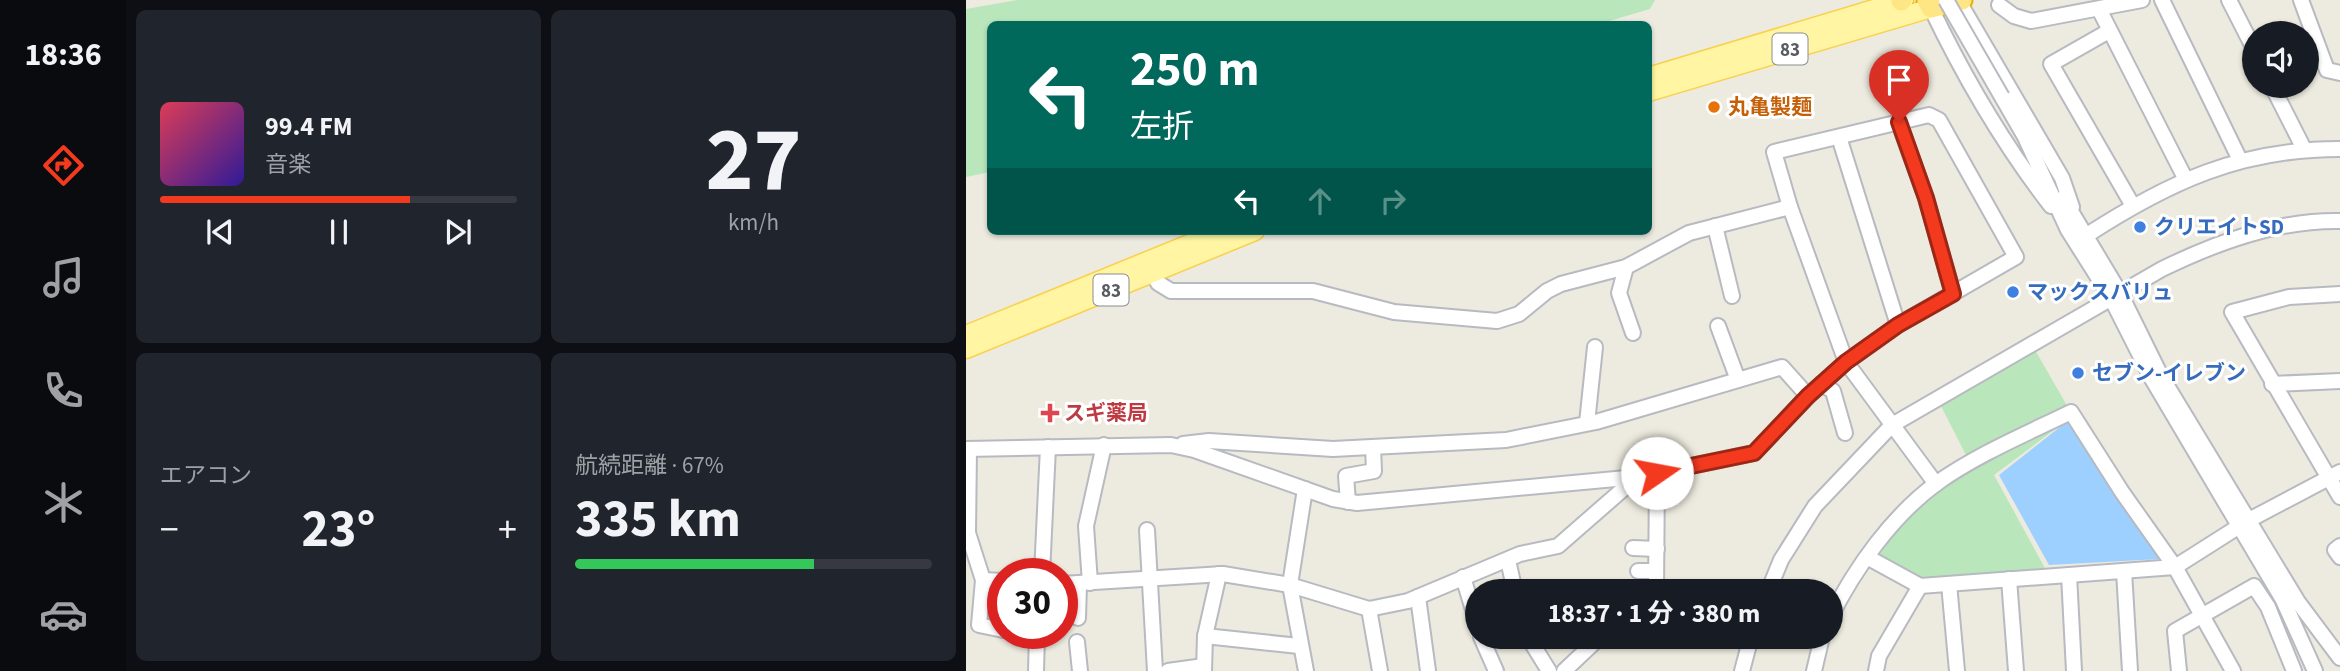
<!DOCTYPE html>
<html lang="ja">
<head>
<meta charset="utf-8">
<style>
	body { margin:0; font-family:"Source Sans 3","Noto Sans JP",sans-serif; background:#20242c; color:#f1f3f6; height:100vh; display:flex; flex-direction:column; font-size:26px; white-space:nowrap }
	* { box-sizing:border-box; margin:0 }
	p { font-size:23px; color:#9ea1a6 }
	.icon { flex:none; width:38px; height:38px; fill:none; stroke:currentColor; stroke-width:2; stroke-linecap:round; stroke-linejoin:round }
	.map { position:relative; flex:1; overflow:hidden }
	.drawer { display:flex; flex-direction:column; gap:10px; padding:10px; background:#0d0f14; width:840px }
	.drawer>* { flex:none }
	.banner { position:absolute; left:21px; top:21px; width:665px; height:214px; border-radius:10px; box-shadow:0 2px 5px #0004; background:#00695c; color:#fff; overflow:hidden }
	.tools { position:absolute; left:1276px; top:21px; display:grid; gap:14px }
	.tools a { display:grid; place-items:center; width:77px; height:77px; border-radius:50%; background:#171b24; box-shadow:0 2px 5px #0004; font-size:35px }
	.speed { position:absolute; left:21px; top:558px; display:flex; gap:14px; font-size:35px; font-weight:700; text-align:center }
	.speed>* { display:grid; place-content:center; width:91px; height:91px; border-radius:50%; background:#171b24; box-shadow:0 2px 5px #0004; line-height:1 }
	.speed .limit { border:10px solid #d22; background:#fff; color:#111 }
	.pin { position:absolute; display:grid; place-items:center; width:60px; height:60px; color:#fff; margin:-72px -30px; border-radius:50% 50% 50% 0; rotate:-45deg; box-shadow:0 0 7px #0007 }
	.pin .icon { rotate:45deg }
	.me { position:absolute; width:77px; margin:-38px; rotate:78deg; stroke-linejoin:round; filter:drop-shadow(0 0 5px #0008) }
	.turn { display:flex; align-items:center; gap:24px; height:147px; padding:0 28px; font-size:32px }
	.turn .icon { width:91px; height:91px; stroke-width:2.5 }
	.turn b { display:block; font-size:49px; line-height:60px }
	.lanes { display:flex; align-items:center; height:66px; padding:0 28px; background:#0003; justify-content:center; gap:35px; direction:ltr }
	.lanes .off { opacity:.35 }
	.big { font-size:52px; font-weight:700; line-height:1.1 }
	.drawer .tile { flex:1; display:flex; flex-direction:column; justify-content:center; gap:10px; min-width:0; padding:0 24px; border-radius:10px; background:#20242c }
	.drawer .dial { align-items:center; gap:0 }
	.dial b { font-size:91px; line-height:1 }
	.song { display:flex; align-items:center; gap:21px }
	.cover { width:84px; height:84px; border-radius:10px; background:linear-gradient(135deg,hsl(350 70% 55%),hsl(250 70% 35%)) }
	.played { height:7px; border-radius:4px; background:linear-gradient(90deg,#f33a1f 70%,#363941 70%) }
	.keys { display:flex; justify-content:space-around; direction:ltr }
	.heat { display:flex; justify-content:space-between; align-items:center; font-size:38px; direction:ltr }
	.charge { height:10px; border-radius:5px; background:linear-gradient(90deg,#34c759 67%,#363941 0) }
	.drawer .tiles { flex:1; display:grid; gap:10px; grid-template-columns:repeat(2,1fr) }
	.trip { position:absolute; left:499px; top:579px; width:378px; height:70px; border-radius:35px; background:#171b24; box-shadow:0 2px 5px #0004; font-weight:700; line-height:70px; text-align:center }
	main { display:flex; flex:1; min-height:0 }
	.menu { display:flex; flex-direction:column; width:126px; justify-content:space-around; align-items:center; background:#090b0e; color:#9ea1a6 }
	.menu .icon { width:49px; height:49px }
	.menu .on { color:#f33a1f }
	.menu b { font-size:32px; color:#f1f3f6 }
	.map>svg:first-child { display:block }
	.green { fill:#bae6bc }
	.water { fill:#9dcfff }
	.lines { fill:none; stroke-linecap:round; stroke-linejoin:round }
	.minor-casing { stroke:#b7bac0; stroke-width:18 }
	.major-casing { stroke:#f9d14c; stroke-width:21 }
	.highway-casing { stroke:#ecae00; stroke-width:23 }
	.minor { stroke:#fff; stroke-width:14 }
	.major { stroke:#fff5a2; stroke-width:18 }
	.highway { stroke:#ffe684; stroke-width:19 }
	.minor-bridge-casing { stroke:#b7bac0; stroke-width:18; stroke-linecap:butt }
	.minor-bridge { stroke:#fff; stroke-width:14 }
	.route-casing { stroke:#9e2614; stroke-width:18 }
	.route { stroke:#f33a1f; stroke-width:12 }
	.food-dot { fill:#e8710a; stroke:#fff; stroke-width:2.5 }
	.shop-dot { fill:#3f7fe0; stroke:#fff; stroke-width:2.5 }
	.health-dot { fill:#e0444e; stroke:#fff; stroke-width:2.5 }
	.labels { text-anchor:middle; stroke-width:6; stroke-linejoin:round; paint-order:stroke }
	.shield { fill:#fff; stroke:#8a8d91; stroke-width:2 }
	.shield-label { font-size:19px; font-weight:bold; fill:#585c62 }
	.food-label { font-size:21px; font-weight:bold; fill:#c56008; stroke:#fff; text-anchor:start }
	.shop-label { font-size:21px; font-weight:bold; fill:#366cbe; stroke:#fff; text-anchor:start }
	.health-label { font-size:21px; font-weight:bold; fill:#be3a42; stroke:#fff; text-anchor:start }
</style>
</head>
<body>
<main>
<nav class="menu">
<b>18:36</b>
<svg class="icon on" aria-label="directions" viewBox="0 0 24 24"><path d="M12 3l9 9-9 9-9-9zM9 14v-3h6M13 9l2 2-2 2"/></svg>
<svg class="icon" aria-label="music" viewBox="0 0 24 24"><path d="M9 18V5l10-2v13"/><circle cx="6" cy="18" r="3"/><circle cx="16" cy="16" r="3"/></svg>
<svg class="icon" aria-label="phone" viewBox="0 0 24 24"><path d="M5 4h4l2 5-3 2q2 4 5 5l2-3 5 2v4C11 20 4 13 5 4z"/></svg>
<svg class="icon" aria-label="climate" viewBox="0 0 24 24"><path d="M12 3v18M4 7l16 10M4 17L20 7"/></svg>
<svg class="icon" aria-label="car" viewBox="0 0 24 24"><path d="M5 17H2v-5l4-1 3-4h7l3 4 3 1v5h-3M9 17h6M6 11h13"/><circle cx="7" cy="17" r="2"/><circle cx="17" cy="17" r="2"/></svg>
</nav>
<section class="drawer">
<div class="tiles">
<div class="tile">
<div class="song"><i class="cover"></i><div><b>99.4 FM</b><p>音楽</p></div></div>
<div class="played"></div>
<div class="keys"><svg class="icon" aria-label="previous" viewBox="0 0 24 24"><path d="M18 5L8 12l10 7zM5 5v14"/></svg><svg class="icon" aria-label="pause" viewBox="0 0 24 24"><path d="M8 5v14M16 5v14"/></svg><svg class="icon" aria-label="next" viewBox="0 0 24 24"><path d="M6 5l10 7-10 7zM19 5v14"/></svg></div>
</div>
<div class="tile dial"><b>27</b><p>km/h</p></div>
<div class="tile"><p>エアコン</p>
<div class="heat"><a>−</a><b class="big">23°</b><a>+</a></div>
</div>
<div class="tile"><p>航続距離 · 67%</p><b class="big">335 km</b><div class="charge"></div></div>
</div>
</section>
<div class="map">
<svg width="1374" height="671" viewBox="0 0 1374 671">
	<rect width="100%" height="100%" fill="#edeadf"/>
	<g class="green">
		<polygon points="51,0 689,0 684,9 633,24 24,24 24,172 0,177 0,9"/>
		<polygon points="1069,350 1107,416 1028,475 1080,570 952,582 907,557 972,485 1004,463 974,404"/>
	</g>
	<polygon class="water" points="1104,419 1194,559 1083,565 1033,475"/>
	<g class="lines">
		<defs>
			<g id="minor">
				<polyline points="992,0 1096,178 1106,207"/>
				<polyline points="1196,0 1274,160"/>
				<polyline points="1263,0 1288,49"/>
				<polyline points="1335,0 1361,70 1374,73"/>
				<polyline points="1033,5 1048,16 1065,21 1176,0"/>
				<path d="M965,8C999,79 1037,144 1085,206"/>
				<polyline points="1133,9 1219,178"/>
				<polyline points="1143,31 1085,64 1167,206"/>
				<polyline points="1306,86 1338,149"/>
				<polyline points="1036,97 1059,137 1102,230 1145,298 1186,379 1317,600 1349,671"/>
				<polyline points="933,123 960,198 987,294"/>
				<polyline points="873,137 932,325"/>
				<polyline points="1097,198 1154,293 1195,376 1332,602 1374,658"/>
				<polyline points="749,226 766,296"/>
				<path d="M1121,235C1203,182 1274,149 1374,149"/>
				<polyline points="184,265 192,283 205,291 347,291 428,312 531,321 553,314 581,291 595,284 660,267 723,233 824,207"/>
				<polyline points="660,267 653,293 667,333"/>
				<polyline points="1374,294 1323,297 1266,312 1374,497"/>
				<polyline points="752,326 772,380"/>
				<polyline points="855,384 867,391 879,433"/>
				<polyline points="1306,384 1374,381"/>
				<polyline points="621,423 629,347"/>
				<polyline points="217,444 243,441 367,449 540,440 630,422 816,367 842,396"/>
				<polyline points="0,449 205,445 228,450 367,499 391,503 671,477 788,453 842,396 880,362 932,325 1050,257 973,120 963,115 808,152 824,207 880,362 970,484"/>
				<polyline points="3,449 2,533 17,580 13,625 37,630"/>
				<polyline points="339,489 324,585 340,671"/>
				<polyline points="382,502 380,476 408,471 407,447"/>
				<polyline points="181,530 189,671"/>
				<polyline points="1374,546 1369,550 1374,557"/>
				<polyline points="667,548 691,549"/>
				<polyline points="901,557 954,586 1209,567 1283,520 1374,472"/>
				<polyline points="542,560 549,592"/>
				<polyline points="672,571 690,571"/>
				<polyline points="1158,571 1164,671"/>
				<polyline points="76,574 82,447"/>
				<polyline points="1103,575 1108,671"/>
				<polyline points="497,577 511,623"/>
				<polyline points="1043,579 1050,671"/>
				<polyline points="17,580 37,581"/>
				<polyline points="124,583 120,526 138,445"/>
				<polyline points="96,584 257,574 324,585 403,609 442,601 554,554 592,546 671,477"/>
				<polyline points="983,584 991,671"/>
				<polyline points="690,592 691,473"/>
				<path d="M802,592L815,560L849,506L926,425L1196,269C1252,242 1311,220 1374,221"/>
				<polyline points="452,597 462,671"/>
				<polyline points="403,609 414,671"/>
				<polyline points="112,618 113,584"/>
				<path d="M864,618C889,568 926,516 971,483C1012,454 1060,434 1105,412L1156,492L1209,567L1267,671"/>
				<polyline points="52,634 71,638"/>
				<polyline points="239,636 333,646"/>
				<polyline points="515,637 530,671"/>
				<polyline points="562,637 583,671"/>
				<polyline points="111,642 114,671"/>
				<polyline points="70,671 71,634"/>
				<polyline points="202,671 238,666"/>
				<polyline points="238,671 239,636 253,574"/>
				<polyline points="598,671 634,637"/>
				<polyline points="776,671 785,637"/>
				<polyline points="848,671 856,637"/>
				<polyline points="910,671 913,656 954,586"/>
				<polyline points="1213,671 1209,631 1288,586 1302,607 1328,671"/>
			</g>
			<g id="major">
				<polyline points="682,77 938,0"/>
				<polyline points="682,92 965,8"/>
				<polyline points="0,335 255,231"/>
				<polyline points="0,349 289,231"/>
			</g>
			<g id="highway">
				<polyline points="961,0 965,8 996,0"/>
				<polyline points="935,1 936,0"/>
			</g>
		</defs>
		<use href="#minor" class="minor-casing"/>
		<use href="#major" class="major-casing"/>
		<use href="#highway" class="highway-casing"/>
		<use href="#minor" class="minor"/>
		<use href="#major" class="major"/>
		<use href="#highway" class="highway"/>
		<defs>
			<polyline id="minor-bridge" points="980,0 1036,97"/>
		</defs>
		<use href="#minor-bridge" class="minor-bridge-casing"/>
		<use href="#minor-bridge" class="minor-bridge"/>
	</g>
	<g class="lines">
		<defs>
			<polyline id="route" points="691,473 788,453 842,396 880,362 932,325 987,294 960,198 933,122"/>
		</defs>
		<use href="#route" class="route-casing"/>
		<use href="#route" class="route"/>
	</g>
	<circle class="food-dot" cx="748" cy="107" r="7"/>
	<g class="shop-dot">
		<circle cx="1174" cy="227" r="7"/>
		<circle cx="1047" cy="292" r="7"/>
		<circle cx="1112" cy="373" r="7"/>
	</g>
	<path class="health-dot" d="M80.5 402.5h7v7h7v7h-7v7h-7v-7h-7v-7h7z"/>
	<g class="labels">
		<g class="shield">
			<rect x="806.5" y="33.5" width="35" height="31" rx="5"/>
			<rect x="127.5" y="274.5" width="35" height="31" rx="5"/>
		</g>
		<g class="shield-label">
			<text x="824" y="56">83</text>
			<text x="145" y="297">83</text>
		</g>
		<g class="food-label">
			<text x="762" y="114">丸亀製麺</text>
		</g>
		<g class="shop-label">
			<text x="1188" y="234">クリエイトSD</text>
			<text x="1061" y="299">マックスバリュ</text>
			<text x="1126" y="380">セブン-イレブン</text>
		</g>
		<g class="health-label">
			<text x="98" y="420">スギ薬局</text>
		</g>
	</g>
</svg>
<div class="tools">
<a><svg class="icon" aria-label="sound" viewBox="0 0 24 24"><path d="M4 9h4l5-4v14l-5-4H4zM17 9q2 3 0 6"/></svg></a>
</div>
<div class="speed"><div class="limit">30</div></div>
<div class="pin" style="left:933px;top:122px;background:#d93025"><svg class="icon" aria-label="arrive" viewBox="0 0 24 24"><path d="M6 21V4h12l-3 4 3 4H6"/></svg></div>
<svg class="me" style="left:691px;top:473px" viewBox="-20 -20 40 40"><circle r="19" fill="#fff"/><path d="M0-13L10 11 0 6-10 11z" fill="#f33a1f"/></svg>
<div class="trip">18:37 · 1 分 · 380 m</div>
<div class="banner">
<div class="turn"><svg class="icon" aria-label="left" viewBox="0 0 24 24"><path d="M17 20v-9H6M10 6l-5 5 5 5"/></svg><div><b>250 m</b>左折</div></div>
<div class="lanes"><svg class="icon" aria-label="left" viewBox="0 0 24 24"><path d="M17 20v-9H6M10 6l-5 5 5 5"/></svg><svg class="icon off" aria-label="ahead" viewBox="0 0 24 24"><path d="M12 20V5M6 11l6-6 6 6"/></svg><svg class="icon off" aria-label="right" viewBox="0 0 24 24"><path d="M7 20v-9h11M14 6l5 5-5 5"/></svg></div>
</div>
</div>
</main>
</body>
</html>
